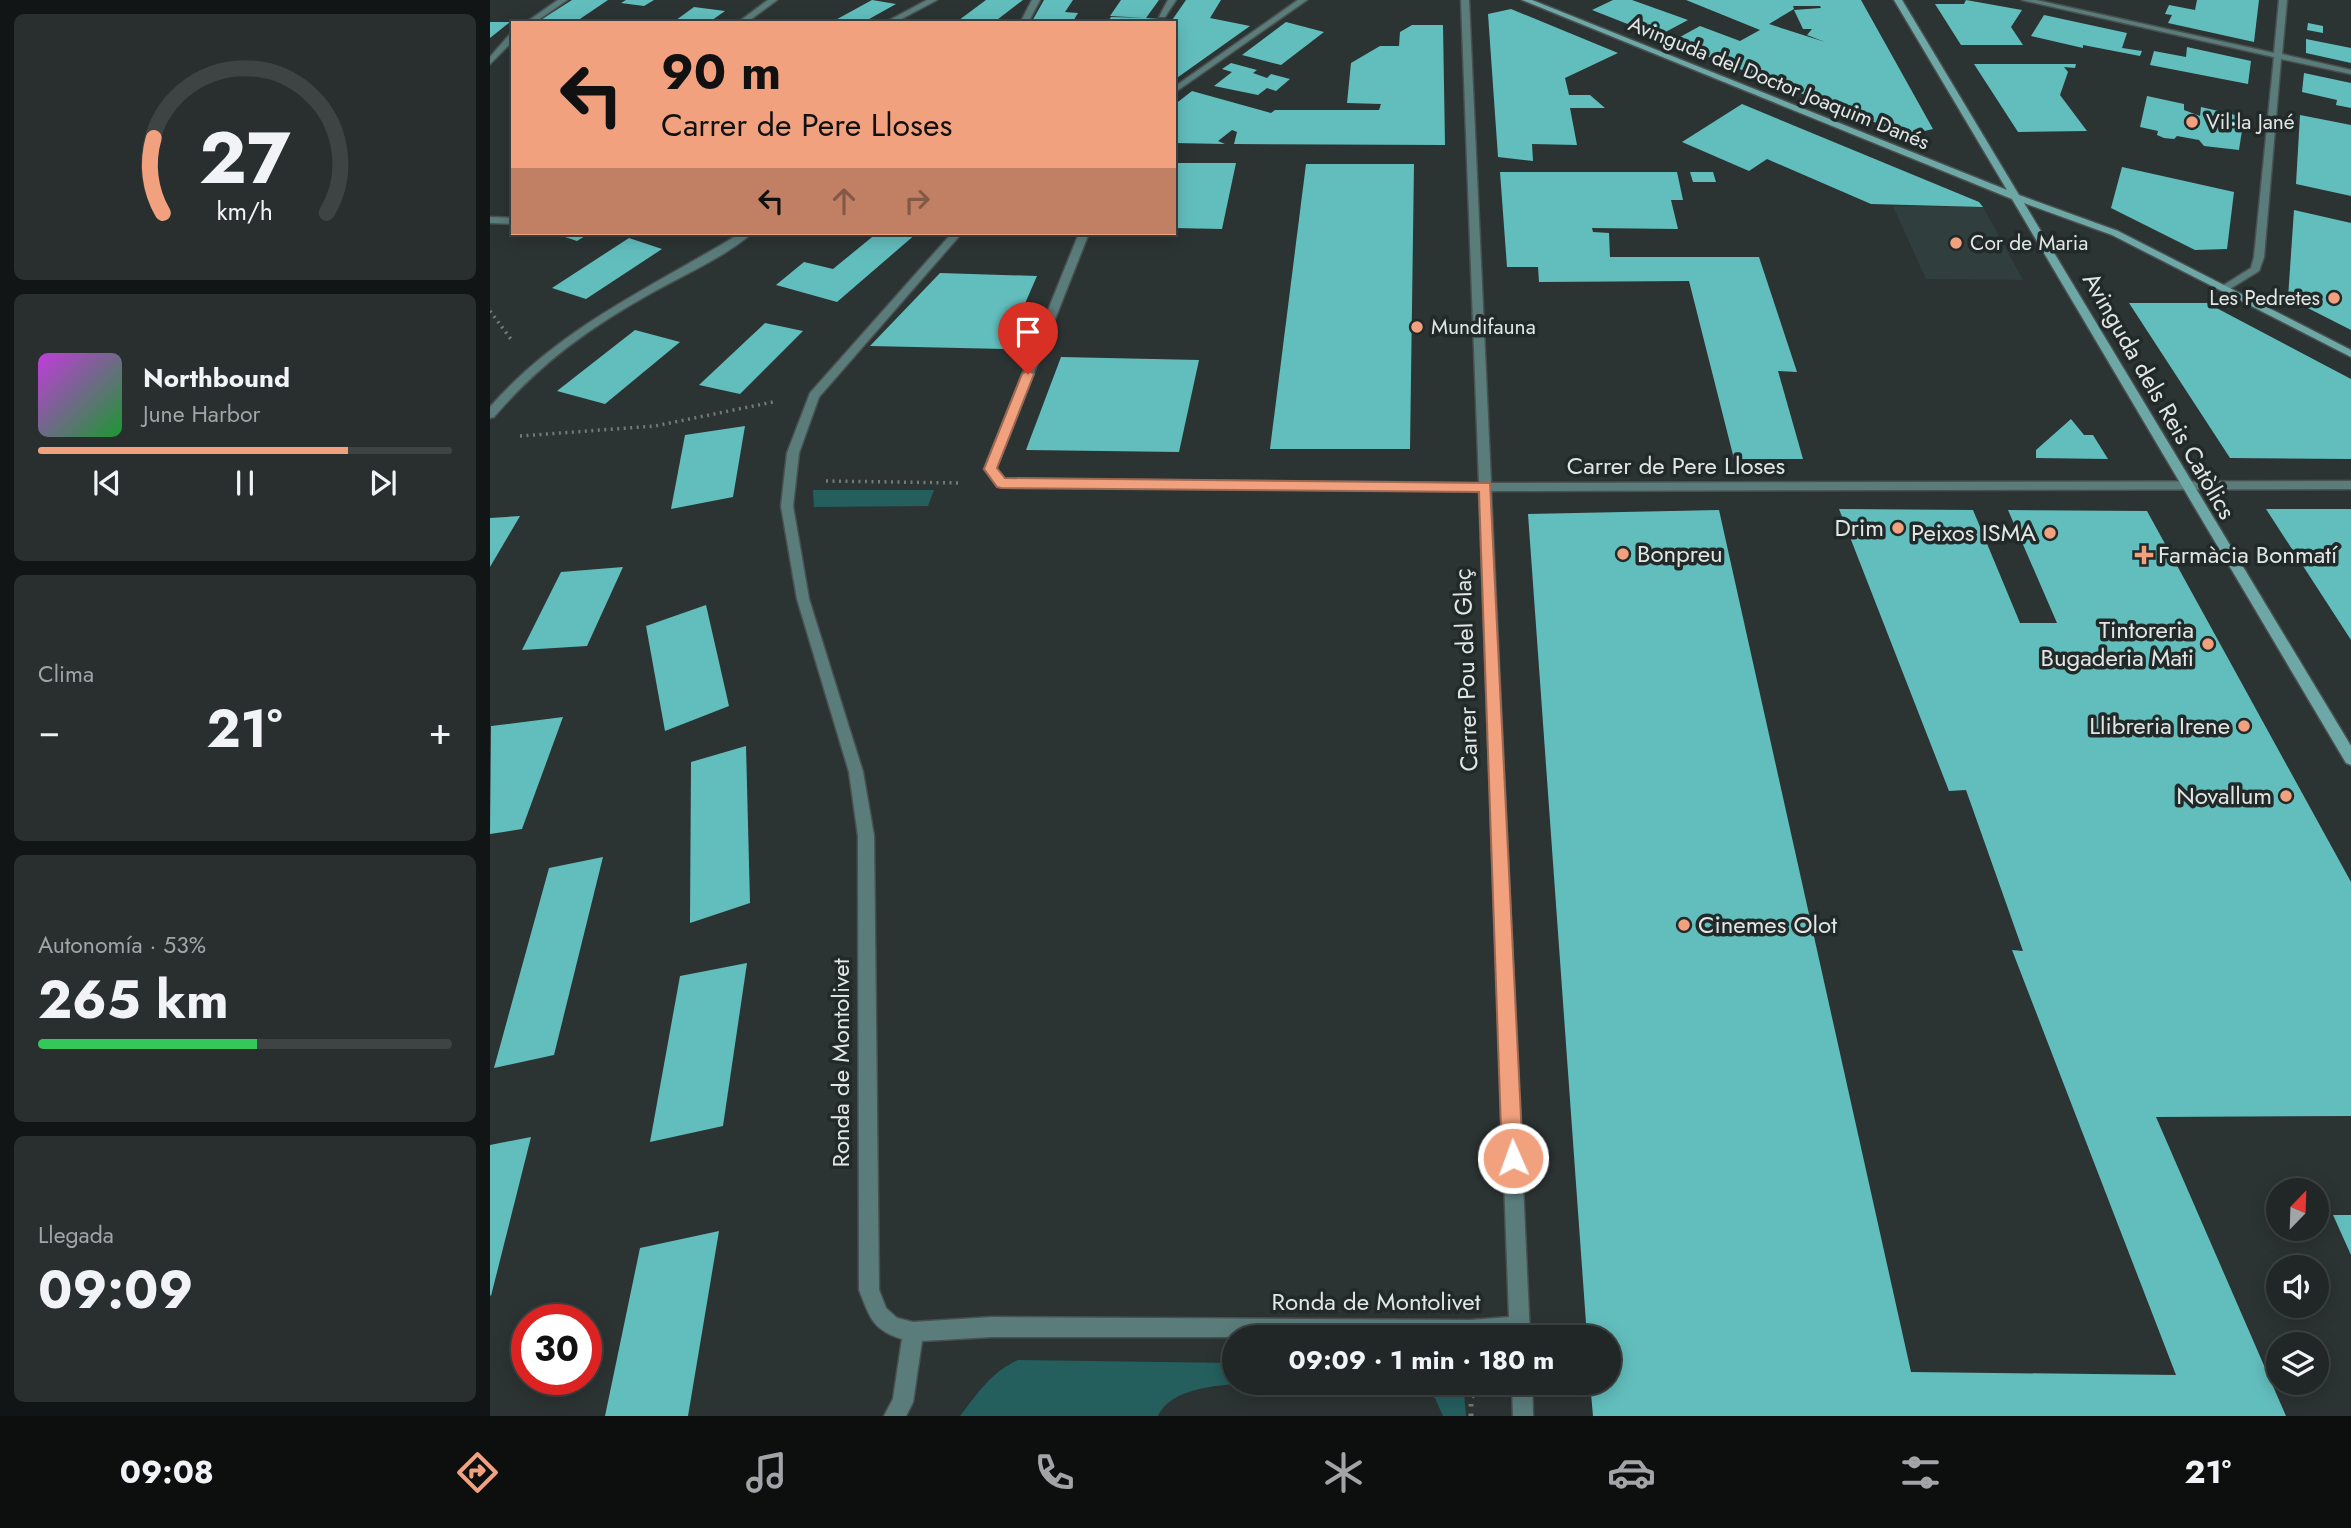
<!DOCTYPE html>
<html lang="es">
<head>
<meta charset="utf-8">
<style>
	body { margin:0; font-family:Jost,sans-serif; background:#292e2e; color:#f1f3f6; height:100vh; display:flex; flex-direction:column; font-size:26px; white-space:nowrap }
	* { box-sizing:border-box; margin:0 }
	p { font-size:23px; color:#a2a5a7 }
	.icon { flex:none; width:38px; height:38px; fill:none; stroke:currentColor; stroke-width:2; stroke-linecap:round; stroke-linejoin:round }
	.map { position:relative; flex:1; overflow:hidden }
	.side { display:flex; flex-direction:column; gap:14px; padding:14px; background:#121515; width:490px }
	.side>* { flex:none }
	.guide { position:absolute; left:21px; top:21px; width:665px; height:214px; border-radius:0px; box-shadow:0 4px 18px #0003,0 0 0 2px #3e4343; background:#f2a17e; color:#111; overflow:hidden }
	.needle { width:46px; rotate:23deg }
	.tools { position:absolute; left:1776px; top:1178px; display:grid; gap:14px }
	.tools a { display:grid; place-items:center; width:63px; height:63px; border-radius:50%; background:#212626; box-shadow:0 4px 18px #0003,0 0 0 2px #3e4343; font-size:35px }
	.speed { position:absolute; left:21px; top:1304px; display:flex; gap:14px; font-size:35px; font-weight:700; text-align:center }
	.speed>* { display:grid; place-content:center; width:91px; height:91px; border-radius:50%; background:#212626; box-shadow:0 4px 18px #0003,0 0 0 2px #3e4343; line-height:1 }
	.speed .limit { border:10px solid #d22; background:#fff; color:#111 }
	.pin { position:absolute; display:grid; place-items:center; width:60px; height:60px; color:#fff; margin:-72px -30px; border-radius:50% 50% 50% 0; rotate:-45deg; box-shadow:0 0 7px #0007 }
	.pin .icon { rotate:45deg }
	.me { position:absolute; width:77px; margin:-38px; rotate:358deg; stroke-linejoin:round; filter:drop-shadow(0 0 5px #0008) }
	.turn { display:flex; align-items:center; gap:24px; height:147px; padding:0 35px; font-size:32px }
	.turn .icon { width:91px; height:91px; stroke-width:2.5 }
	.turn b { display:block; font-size:49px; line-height:60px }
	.lanes { display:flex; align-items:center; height:66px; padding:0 35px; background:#0003; justify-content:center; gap:35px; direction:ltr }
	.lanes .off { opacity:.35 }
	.big { font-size:52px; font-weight:700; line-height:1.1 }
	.side .tile { flex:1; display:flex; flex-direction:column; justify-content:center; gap:10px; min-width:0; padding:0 24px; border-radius:10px; background:#292e2e }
	.side .dial { align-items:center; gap:0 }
	.dial svg { height:182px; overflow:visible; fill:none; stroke:#3e4343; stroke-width:7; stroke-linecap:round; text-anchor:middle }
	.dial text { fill:#f1f3f6; stroke:none }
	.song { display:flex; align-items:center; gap:21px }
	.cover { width:84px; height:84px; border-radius:10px; background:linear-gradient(135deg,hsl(290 70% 55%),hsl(130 70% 35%)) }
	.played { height:7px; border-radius:4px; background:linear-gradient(90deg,#f2a17e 75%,#3e4343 75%) }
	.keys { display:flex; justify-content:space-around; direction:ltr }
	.heat { display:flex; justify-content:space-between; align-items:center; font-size:38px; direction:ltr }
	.charge { height:10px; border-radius:5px; background:linear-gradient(90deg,#34c759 53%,#3e4343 0) }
	.trip { position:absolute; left:732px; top:1325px; width:399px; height:70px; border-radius:35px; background:#212626; box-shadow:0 4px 18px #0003,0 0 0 2px #3e4343; font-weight:700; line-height:70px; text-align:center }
	.menu { display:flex; height:112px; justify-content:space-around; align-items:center; background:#0d0f0f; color:#a2a5a7 }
	.menu .icon { width:49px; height:49px }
	.menu .current { color:#f2a17e }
	.menu b { font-size:32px; color:#f1f3f6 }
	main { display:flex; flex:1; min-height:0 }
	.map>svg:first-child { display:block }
	.built { fill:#303e3e }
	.green { fill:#245f5e }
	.building { fill:#62bebd; fill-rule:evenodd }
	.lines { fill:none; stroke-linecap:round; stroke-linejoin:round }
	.street-casing { stroke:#495050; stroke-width:3 }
	.secondary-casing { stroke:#495050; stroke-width:3 }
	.path-far1 { stroke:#747a79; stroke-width:3.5; stroke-dasharray:2 4.5; stroke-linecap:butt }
	.path { stroke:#747a79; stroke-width:5; stroke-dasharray:2.5 7; stroke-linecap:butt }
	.street { fill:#5a7d7c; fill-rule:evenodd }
	.secondary { fill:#6ea8a6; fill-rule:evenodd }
	.route { fill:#f2a17e; stroke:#9d6952; stroke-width:2 }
	.poi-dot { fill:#f2a17e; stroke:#222929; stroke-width:2.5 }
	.labels { text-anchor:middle; stroke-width:7; stroke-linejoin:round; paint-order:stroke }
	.far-street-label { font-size:21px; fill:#e2e7e6; stroke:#222929 }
	.far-poi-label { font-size:21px; fill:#e2e7e6; stroke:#222929; text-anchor:start }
	.street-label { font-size:24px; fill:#e2e7e6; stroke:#222929 }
	.poi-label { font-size:24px; fill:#e2e7e6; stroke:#222929; text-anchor:end }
</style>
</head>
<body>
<main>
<section class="side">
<div class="tile dial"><svg viewBox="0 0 100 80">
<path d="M14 69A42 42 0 1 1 86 69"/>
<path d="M14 69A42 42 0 0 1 10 36" stroke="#f2a17e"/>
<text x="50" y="56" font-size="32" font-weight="700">27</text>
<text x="50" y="72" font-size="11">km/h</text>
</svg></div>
<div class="tile">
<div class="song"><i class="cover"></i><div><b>Northbound</b><p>June Harbor</p></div></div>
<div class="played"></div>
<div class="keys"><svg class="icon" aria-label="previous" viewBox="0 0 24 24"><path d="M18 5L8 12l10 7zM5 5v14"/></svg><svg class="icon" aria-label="pause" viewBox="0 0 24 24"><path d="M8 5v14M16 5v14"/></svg><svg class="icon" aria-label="next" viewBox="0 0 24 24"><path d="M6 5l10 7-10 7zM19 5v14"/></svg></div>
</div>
<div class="tile"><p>Clima</p>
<div class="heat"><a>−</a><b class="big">21°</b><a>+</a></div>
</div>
<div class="tile"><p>Autonomía · 53%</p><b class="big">265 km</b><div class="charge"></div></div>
<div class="tile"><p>Llegada</p><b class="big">09:09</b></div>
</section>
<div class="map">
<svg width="1861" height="1416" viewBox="0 0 1861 1416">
	<rect width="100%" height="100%" fill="#2c3333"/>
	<polygon class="built" points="1403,206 1493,207 1533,280 1436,279"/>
	<g class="green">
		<polygon points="323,490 444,490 438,506 324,507"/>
		<path d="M528,1360L744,1363V1382L802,1383C767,1384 685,1378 668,1416H470C488,1393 501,1372 528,1360Z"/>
		<polygon points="847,1383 968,1383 974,1393 976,1416 953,1416 945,1398 923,1387"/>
	</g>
	<g class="building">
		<polygon points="82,0 118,0 84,23 46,23"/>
		<polygon points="136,0 164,0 154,6 131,3"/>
		<polygon points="382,0 406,4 372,23 340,23"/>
		<polygon points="496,0 533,0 503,23 465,23"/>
		<polygon points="554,0 583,0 575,12 588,13 582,23 541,23"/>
		<polygon points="631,0 669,0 656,18 670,19 668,23 617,23 621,17 656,18 620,16"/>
		<polygon points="696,0 731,0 720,18 760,26 684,80 684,43 687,41 684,41 684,23 680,23"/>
		<polygon points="1123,0 1142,0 1198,20 1168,36 1102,10"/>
		<path d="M1196,0H1371L1443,129L1417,135L1181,42L1210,26L1250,41L1270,30ZM1303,6H1330L1331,8L1304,10L1313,29H1322L1317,35L1335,42L1279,24L1304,9Z"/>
		<polygon points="1476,0 1532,10 1521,27 1533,45 1471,45 1445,4 1474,4"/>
		<polygon points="1707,0 1769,0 1764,42 1678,23 1682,15 1675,14 1679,5 1705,10"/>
		<polygon points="204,7 235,11 218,23 182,23"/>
		<polygon points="1021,9 1128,53 1075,78 1079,95 1100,95 1115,108 1080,108 1087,145 1042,144 1043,161 1008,157 998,14"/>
		<polygon points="1554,15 1637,33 1632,48 1652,51 1650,56 1593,45 1593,48 1541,36"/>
		<polygon points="0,22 20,22 0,38"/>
		<polygon points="796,22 834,32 791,65 752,55"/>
		<polygon points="1818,23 1833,26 1833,33 1817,30"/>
		<polygon points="922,25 953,25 955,145 744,144 747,132 742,130 728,141 735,144 684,143 684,105 702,91 781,113 785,110 889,110 891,104 857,103 861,63 890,46 909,46 910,32"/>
		<polygon points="1816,39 1861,48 1861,63 1816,53"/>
		<polygon points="1697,47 1761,61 1758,84 1660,65 1664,51 1696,57"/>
		<polygon points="741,63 767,70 763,73 777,78 781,74 800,79 786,91 777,88 768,95 724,86 742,72 732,69"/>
		<polygon points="1484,64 1586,64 1585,68 1574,67 1578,72 1570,95 1597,131 1528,132"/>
		<polygon points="1814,73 1861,83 1861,108 1846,105 1847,100 1812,92"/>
		<polygon points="1657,96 1694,104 1694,110 1710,116 1711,107 1754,117 1749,150 1714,146 1709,140 1687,136 1684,139 1674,138 1667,135 1668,131 1650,127"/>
		<polygon points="1252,104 1489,202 1493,207 1381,204 1277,159 1259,171 1192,142"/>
		<polygon points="1810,115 1861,125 1861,196 1806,184"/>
		<polygon points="684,163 746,163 732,229 684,228"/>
		<polygon points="816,164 924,164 920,449 780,449"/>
		<polygon points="1632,167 1744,192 1737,249 1705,250 1621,208"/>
		<polygon points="1010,172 1187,172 1193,200 1181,200 1188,229 1102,228 1103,232 1119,233 1120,257 1269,257 1307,372 1288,371 1313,459 1244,459 1199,281 1049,282 1048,267 1017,267"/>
		<polygon points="1200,172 1223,172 1226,182 1203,182"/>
		<polygon points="1804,210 1861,223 1861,330 1798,298"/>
		<polygon points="63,233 100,233 87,241"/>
		<polygon points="387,233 427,233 347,302 286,285 314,262 343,269"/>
		<polygon points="139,238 172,249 96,299 62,288"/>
		<polygon points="450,273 547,276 515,349 380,346"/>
		<polygon points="1639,303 1717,303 1861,379 1861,459 1740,458"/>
		<polygon points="275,323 313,331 250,394 209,385"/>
		<polygon points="145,330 190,342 115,404 67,391"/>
		<polygon points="571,357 709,360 689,452 536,450"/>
		<polygon points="1581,419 1594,435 1603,435 1618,459 1546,458 1546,450"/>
		<polygon points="255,426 243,497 181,509 195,435"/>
		<polygon points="1349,509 1483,510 1530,623 1567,623 1518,510 1657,511 1861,882 1861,1116 1666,1117 1796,1416 1103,1416 1100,1382 1118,1382 1118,1337 1097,1337 1038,514 1229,510 1421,1372 1686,1375 1522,950 1533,951 1476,790 1459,791"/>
		<polygon points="1776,509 1861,509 1861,640"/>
		<polygon points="30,516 0,567 0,518"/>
		<polygon points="133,567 97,646 32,650 71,572"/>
		<polygon points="216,605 239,706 175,731 156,626"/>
		<polygon points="73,717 32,829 0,834 1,726"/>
		<polygon points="256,746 260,903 200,923 201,762"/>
		<polygon points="113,857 64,1055 4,1068 59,868"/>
		<polygon points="257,963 233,1126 160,1142 190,976"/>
		<polygon points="41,1137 1,1296 0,1295 0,1145"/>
		<polygon points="1843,1215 1861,1215 1861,1255"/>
		<polygon points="229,1231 198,1416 115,1416 150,1248"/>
	</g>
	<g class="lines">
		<defs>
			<g id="street">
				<polygon points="68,0 77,0 44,23 35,23"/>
				<polygon points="278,0 287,0 256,23 247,23"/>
				<polygon points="437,0 447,0 404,23 394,23"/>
				<polygon points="542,0 550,0 538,23 530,23"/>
				<polygon points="678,0 686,0 675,17 669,17"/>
				<polygon points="808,0 817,0 684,93 684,87"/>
				<path d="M971,0H979L1001,483L1861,481V489L1001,491L1040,1337H502L432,1341L423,1402L416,1416H394L403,1399L412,1339C382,1330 380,1317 369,1290L368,836L359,772L307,599L291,506L297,453L320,393L462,233H472L329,397L309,453L303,506L319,599L373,772L384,836L389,1290L396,1308L407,1318L423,1322L502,1317L980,1320L1019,1317L989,491L511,487L507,486L494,469L589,233H599L506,469L514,479L989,483Z"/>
				<polygon points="1532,0 1546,0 1784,53 1789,0 1797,0 1792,54 1861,70 1861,74 1791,59 1774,257 1769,271 1738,290 1729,288 1761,268 1764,257 1784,57"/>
				<polygon points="20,34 23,34 23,41 0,64 0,57"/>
				<polygon points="0,217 23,218 23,224 0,223"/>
				<path d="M251,233H262C238,255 194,275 165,291C102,326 51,362 4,417L0,418V407C70,327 162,287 251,233Z"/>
				<polygon points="1022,1382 1042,1382 1043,1416 1023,1416"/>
			</g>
			<polygon id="secondary" points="1032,0 1042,0 1517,190 1404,0 1412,0 1529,195 1628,231 1861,350 1861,357 1622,235 1534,203 1861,746 1861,765 1856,763 1522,199"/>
		</defs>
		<use href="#street" class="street-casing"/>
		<use href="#secondary" class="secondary-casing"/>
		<g class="path-far1">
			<polyline points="0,311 23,342"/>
			<polyline points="30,436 165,426 283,402"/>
			<polyline points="336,481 471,483"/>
		</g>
		<polyline class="path" points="981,1416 981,1398 990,1385"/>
		<use href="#street" class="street"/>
		<use href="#secondary" class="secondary"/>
	</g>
	<polygon class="route" points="538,370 544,374 507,468 515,478 1000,483 1033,1158 1030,1165 1023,1168 1015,1165 1012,1158 989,492 511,488 507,487 494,469 532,374"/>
	<g class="poi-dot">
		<circle cx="1702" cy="122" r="7"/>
		<circle cx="1466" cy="243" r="7"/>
		<circle cx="1844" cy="298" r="7"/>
		<circle cx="927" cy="327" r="7"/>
		<circle cx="1408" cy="528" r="7"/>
		<circle cx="1560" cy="533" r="7"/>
		<circle cx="1133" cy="554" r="7"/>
		<path d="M1650.5 544.5h7v7h7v7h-7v7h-7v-7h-7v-7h7z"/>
		<circle cx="1718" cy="644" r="7"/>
		<circle cx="1754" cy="726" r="7"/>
		<circle cx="1796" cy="796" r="7"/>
		<circle cx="1194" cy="925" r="7"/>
	</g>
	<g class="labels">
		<g class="far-street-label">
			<text transform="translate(1289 83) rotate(22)" y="7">Avinguda del Doctor Joaquim Danés</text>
		</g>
		<g class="far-poi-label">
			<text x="1716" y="129">Vil·la Jané</text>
			<text x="1480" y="250">Cor de Maria</text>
			<text x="1830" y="305" text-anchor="end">Les Pedretes</text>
			<text x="941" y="334">Mundifauna</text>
		</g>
		<g class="street-label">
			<text transform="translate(1669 396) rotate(60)" y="8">Avinguda dels Reis Catòlics</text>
			<text x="1186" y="474">Carrer de Pere Lloses</text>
			<text transform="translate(976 670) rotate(-92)" y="8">Carrer Pou del Glaç</text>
			<text transform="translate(351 1063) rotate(-90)" y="8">Ronda de Montolivet</text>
			<text x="886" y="1310">Ronda de Montolivet</text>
		</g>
		<g class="poi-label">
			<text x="1394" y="536">Drim</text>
			<text x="1546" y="541">Peixos ISMA</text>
			<text x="1147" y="562" text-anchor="start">Bonpreu</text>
			<text x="1668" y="563" text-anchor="start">Farmàcia Bonmatí</text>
			<text x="1704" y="638">Tintoreria<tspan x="1704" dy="28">Bugaderia Mati</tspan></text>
			<text x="1740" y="734">Llibreria Irene</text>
			<text x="1782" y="804">Novallum</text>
			<text x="1208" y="933" text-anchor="start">Cinemes Olot</text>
		</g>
	</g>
</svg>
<div class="tools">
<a><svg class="needle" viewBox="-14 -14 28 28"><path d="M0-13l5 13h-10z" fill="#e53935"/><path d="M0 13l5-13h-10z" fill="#a2a5a7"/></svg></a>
<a><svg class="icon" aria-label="sound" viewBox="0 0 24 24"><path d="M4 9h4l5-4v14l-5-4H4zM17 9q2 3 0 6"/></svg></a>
<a><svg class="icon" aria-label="layers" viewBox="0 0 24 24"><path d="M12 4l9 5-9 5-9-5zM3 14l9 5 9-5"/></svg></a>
</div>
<div class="speed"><div class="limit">30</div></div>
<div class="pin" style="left:538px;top:374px;background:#d93025"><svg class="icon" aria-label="arrive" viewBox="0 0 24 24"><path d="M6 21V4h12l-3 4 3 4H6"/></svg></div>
<svg class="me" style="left:1023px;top:1158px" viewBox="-20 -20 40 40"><circle r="17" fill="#f2a17e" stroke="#fff" stroke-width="3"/><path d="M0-11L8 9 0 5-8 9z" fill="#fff"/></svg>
<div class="trip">09:09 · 1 min · 180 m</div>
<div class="guide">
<div class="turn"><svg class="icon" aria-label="left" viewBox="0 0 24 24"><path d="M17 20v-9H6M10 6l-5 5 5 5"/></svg><div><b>90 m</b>Carrer de Pere Lloses</div></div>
<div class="lanes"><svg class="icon" aria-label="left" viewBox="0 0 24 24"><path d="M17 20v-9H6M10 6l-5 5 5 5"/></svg><svg class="icon off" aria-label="ahead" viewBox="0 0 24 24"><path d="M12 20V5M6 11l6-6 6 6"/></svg><svg class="icon off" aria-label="right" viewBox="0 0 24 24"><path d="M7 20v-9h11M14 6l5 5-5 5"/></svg></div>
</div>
</div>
</main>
<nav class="menu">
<b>09:08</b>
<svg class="icon current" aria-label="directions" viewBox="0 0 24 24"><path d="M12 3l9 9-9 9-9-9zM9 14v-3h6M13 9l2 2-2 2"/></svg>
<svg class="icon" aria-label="music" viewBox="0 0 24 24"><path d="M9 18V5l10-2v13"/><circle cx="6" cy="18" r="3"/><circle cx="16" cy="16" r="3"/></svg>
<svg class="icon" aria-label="phone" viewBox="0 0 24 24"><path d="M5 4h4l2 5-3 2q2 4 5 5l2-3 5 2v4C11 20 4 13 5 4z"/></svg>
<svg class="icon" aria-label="climate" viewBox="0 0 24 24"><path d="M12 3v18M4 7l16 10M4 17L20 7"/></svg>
<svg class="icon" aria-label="car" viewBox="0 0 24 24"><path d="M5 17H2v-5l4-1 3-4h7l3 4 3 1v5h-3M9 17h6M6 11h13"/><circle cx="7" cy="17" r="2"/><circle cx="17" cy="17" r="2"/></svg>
<svg class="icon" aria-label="filters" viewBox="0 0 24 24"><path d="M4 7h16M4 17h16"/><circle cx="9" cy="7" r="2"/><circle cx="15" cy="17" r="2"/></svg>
<b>21°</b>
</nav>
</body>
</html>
